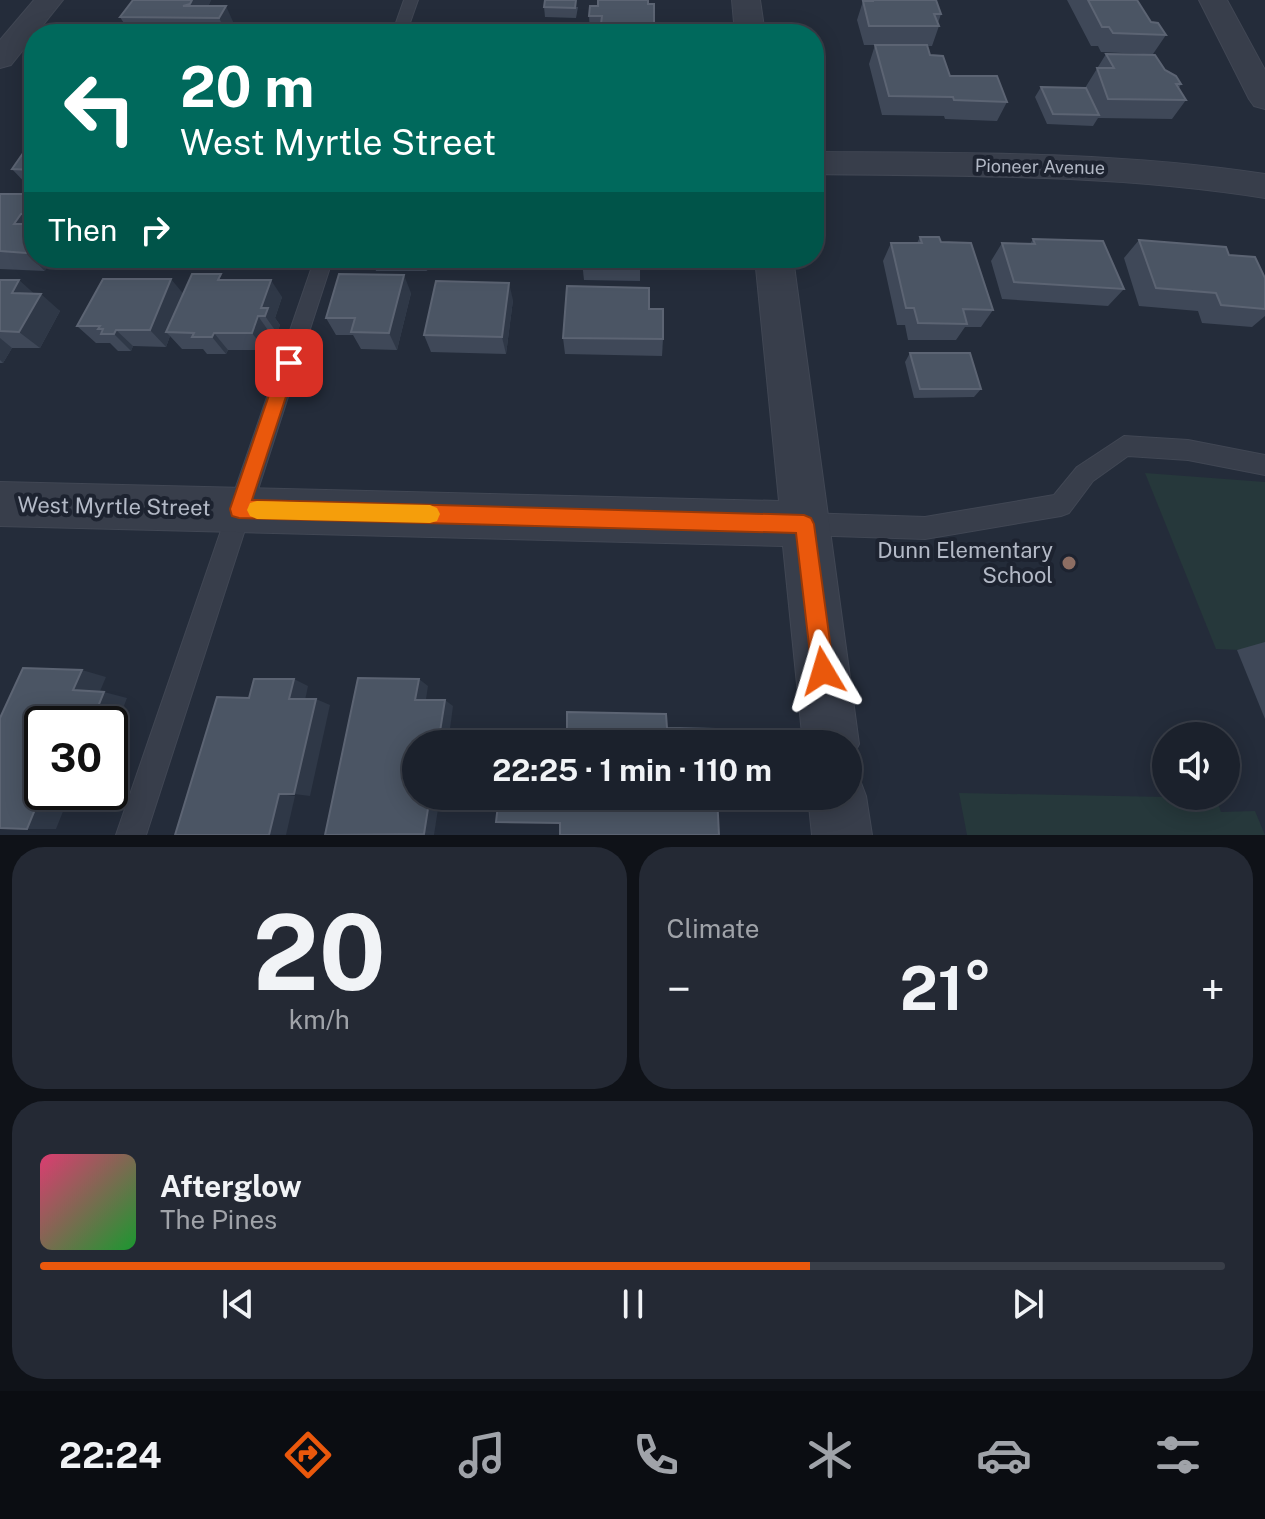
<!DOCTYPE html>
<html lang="en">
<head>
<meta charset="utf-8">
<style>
	body { margin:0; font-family:"Public Sans",sans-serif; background:#242934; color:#f1f3f6; height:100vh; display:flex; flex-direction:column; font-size:30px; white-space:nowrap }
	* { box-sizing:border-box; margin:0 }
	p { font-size:26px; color:#a0a3a9 }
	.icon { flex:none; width:44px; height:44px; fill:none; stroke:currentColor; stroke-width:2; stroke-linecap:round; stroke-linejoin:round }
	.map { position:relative; height:835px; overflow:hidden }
	.details { display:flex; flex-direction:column; gap:12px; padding:12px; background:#0f1218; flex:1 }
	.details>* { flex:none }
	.guide { position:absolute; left:24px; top:24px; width:800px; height:244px; border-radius:32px; box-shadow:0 4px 20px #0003,0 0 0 2px #393e48; background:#00695c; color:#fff; overflow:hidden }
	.fabs { position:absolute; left:1152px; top:722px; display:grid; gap:16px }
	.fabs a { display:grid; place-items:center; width:88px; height:88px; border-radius:50%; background:#1b212c; box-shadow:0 4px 20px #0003,0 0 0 2px #393e48; font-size:40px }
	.speed { position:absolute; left:24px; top:706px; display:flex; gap:16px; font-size:40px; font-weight:700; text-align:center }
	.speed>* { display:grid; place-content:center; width:104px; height:104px; border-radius:50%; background:#1b212c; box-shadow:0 4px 20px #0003,0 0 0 2px #393e48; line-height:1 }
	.speed .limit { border:4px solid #111; border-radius:12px; background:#fff; color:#111 }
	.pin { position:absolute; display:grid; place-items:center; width:68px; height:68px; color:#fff; margin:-34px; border-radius:16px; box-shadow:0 4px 12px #0006 }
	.me { position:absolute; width:88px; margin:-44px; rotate:353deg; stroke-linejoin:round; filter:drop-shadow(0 0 6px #0008) }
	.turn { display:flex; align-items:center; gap:28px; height:168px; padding:0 24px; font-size:36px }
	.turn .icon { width:104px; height:104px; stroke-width:2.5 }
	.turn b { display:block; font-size:56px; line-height:68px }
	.then { display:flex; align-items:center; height:76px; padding:0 24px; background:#0003; gap:16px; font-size:30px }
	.big { font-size:60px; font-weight:700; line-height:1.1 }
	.details .widget { flex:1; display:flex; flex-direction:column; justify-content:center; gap:12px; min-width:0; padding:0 28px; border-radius:32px; background:#242934 }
	.details .dial { align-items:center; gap:0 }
	.dial b { font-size:104px; line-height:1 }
	.song { display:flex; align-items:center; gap:24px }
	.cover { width:96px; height:96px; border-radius:12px; background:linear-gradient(135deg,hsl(340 70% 55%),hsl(130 70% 35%)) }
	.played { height:8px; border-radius:4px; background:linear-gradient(90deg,#ea580c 65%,#393e48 65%) }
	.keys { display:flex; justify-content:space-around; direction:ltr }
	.heat { display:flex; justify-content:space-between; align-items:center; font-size:44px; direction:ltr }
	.details .tiles { flex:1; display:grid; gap:12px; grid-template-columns:1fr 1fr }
	.widget:last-child { grid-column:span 2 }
	.trip { position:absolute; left:402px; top:730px; width:460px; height:80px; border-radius:40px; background:#1b212c; box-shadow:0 4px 20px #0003,0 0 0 2px #393e48; font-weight:700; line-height:80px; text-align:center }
	.dock { display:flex; height:128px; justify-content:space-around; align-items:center; background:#0b0d12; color:#a0a3a9 }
	.dock .icon { width:56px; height:56px }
	.dock .active { color:#ea580c }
	.dock b { font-size:36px; color:#f1f3f6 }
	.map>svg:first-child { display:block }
	.green { fill:#26383b }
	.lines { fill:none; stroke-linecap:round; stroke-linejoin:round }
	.lane-casing { stroke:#414754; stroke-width:2 }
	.street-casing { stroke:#414754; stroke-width:2 }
	.lane { fill:#383e4b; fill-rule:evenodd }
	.street { fill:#383e4b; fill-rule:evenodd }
	.wall { fill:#3f4858 }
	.shaded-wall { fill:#2f3847 }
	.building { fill:#4b5564; stroke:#5c6473; stroke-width:2 }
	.route { fill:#ea580c; stroke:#983908; stroke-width:2 }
	.slow { fill:#f59e0b }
	.education-dot { fill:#8d6e63; stroke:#1d2330; stroke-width:3 }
	.labels { text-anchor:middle; stroke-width:8; stroke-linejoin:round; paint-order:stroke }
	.far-street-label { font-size:18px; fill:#b3b9c6; stroke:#1d2330 }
	.street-label { font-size:22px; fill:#b3b9c6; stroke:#1d2330 }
	.poi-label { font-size:22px; fill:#b3b9c6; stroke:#1d2330; text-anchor:end }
</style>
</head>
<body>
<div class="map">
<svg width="1265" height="835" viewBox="0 0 1265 835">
	<rect width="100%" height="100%" fill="#242c3a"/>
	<g class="green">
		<polygon points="1145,473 1265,482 1265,651 1216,649"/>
		<polygon points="959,793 1216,798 1221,812 1255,811 1265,835 967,835"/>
	</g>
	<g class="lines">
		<defs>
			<g id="lane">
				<polygon points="404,0 418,0 406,34 392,34"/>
				<polygon points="315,258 333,258 146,835 116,835"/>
				<polygon points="1124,436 1188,440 1265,455 1265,475 1188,460 1128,456 1093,481 1069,513 1061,516 925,539 804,535 796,532 792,524 796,516 804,513 925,517 1054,495 1077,467"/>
			</g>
			<g id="street">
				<polygon points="34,0 63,0 11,65 0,68 0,40"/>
				<polygon points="732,0 760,0 765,34 735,34"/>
				<polygon points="1199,0 1227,0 1265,70 1265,109 1254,106 1249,99"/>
				<path d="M814,152C965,153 1115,151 1265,174V198C1115,174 965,176 814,174Z"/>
				<polygon points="755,258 793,258 859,744 848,765 848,744 803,744 783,546 0,526 0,482 779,501"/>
				<polygon points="848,771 858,775 866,796 872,835 812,835 808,796 848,796"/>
			</g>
		</defs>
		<use href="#lane" class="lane-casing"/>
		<use href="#street" class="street-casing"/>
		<use href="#lane" class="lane"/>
		<use href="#street" class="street"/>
	</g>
	<g class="wall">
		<polygon points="133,0 211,0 208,6 235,26 231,34 93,34 127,28 120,17"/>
		<polygon points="598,0 649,0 649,4 654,4 654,34 590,34 589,16 598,6"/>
		<polygon points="866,0 936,0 941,14 938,23 939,26 932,46 927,46 930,55 950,76 1007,102 997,121 945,119 944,116 882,115 869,64 875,45 864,45 857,20 863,1"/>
		<polygon points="1067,0 1137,0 1151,22 1166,35 1153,54 1165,70 1181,84 1179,88 1186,100 1172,119 1098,118 1093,126 1047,124 1035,97 1041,87 1085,88 1106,54 1142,54 1101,52 1098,46 1091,46"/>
		<polygon points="544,7 578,7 576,18 545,17"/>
		<polygon points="34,135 34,188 30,188 12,169 27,149 25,146"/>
		<polygon points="0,194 34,194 34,258 45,271 0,269"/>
		<polygon points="920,237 941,242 993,310 981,327 965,327 956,340 908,340 905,325 897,325 883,261 891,243 917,243"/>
		<polygon points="1033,239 1124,289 1108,306 1002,299 991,261 1002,243 1030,244"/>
		<polygon points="1139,240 1265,278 1265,316 1252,327 1202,323 1198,311 1139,306 1124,258"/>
		<polygon points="371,258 430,258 427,271 376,271"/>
		<polygon points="640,258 640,281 584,280 582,262"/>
		<polygon points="0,280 34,294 60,311 40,348 12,348 3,363 0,363"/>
		<polygon points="225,280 282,297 275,318 280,325 277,333 270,333 265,350 228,350 226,354 207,354 203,349 182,349 170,336 166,347 133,346 131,351 118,351 110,343 96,343 77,326 183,294"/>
		<polygon points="411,293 397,350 361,349 353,335 336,335 326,318"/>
		<polygon points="513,300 506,354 431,352 424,335"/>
		<polygon points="649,309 663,339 662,356 565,354 563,338"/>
		<polygon points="910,353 981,389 974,397 914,398 905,362"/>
		<polygon points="1265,642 1265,719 1237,650"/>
	</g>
	<g class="shaded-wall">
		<polygon points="192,0 211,0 203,18 183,6"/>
		<polygon points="226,6 235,26 231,34 227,34 219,18"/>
		<polygon points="21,214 34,227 34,258 52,258 45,271 26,253 14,224"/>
		<polygon points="422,258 430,258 427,271"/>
		<polygon points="404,275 411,293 397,350 389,333"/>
		<polygon points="171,279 186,297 166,332 170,336 166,347 150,330"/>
		<polygon points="19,280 39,298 41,294 60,311 40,348 19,332 12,293"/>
		<polygon points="271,280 282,297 275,318 280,325 277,333 265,316 261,308"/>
		<polygon points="509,283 513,300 506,354 502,337"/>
		<polygon points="258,316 270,333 265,350 252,333"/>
		<polygon points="116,330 133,346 131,351 114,334"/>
		<polygon points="214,333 228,350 226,354 212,337"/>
		<polygon points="0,338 12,348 3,363 0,360"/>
		<polygon points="82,670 106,677 98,696 73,690"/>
		<polygon points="294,679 308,686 304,705 289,699"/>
		<polygon points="419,679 428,686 425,706 415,700"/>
		<polygon points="104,692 127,698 110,742 110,724 91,724"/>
		<polygon points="316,699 330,705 310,796 294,794"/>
		<polygon points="445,700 453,706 448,744 438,744"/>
		<polygon points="63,792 90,792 86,804 59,802"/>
		<polygon points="279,794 295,796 286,835 269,835"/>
		<polygon points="430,796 440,796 434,835 420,835"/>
		<polygon points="38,802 66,804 56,829 27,829"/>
	</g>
	<g class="building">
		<polygon points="133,0 192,0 190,4 183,6 226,6 219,18 120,17"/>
		<polygon points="545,0 576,0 575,8 544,7"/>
		<polygon points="598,0 648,0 648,4 654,4 654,24 601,24 602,16 589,16 590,6 598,6"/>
		<polygon points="873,0 936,0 941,14 934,14 939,26 869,26 863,1 873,1"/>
		<polygon points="1088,0 1137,0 1151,22 1158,23 1166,35 1113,33 1109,27 1102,27"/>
		<polygon points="98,28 159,28 155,34 93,34"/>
		<polygon points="195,31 208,31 206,34 193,34"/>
		<polygon points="875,45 927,45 930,55 943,56 950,76 997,76 1007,102 954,100 953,97 889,96"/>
		<polygon points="1106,54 1155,55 1165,70 1176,76 1181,84 1176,84 1186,100 1108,99 1097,68 1114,68"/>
		<polygon points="1041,87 1086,88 1099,115 1053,114"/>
		<polygon points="34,135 34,170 12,169 28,146 25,146"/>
		<polygon points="0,194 34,194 34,214 21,214 14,224 34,224 34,240 26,253 0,251"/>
		<polygon points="920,237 939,237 941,242 971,243 993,310 963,309 967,324 918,323 914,308 906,308 891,243 922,243"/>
		<polygon points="1033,239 1103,241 1124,289 1014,282 1002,243 1035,244"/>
		<polygon points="1139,240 1226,247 1229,255 1255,257 1265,278 1265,309 1221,305 1216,293 1156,288"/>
		<polygon points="582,258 640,258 640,263 582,262"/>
		<polygon points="192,274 221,274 218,280 271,280 261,308 268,308 265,316 258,316 252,333 214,333 212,337 192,337 194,333 166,332"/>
		<polygon points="339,274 404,275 389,333 351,332 355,318 326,318"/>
		<polygon points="103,279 171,279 150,330 116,330 114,334 101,334 103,329 98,329 100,326 77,326"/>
		<polygon points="0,280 19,280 12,293 41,294 19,332 0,331"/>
		<polygon points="436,281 509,283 502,337 424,335"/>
		<polygon points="567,286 649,288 649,309 663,309 663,339 563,338"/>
		<polygon points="910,353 970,353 981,389 920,389"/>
		<polygon points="23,668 82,670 73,690 104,692 91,724 42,724 42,792 63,792 59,802 38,802 27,829 0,828 0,718"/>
		<polygon points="358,678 419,679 415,700 445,700 438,744 416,744 416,796 430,796 424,834 325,835"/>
		<polygon points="254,679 294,679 289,699 316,699 294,794 279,794 269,835 175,835 217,697 249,698"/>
		<polygon points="567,712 666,714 667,728 715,729 715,744 504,744 505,734 567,736"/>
		<polygon points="499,796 717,796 719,835 560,835 560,823 496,822"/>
	</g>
	<polygon class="route" points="289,356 297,363 252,500 804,515 811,518 814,524 834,671 831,678 823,682 815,678 812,671 796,533 239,518 232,516 230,509 280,363"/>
	<polygon class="slow" points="257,501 430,505 437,508 440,514 437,521 430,523 257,519 250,516 247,510 250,503"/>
	<circle class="education-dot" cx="1069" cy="563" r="8"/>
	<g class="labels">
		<g class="far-street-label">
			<text transform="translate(1040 167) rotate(1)" y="6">Pioneer Avenue</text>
		</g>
		<g class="street-label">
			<text transform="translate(114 506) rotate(1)" y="8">West Myrtle Street</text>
		</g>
		<g class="poi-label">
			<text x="1053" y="558">Dunn Elementary<tspan x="1053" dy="25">School</tspan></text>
		</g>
	</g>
</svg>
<div class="fabs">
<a><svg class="icon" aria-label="sound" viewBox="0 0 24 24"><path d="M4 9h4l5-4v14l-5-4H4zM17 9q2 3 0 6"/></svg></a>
</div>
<div class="speed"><div class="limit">30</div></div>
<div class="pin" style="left:289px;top:363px;background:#d93025"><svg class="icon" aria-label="arrive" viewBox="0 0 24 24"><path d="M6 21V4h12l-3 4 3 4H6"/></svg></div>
<svg class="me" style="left:823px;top:671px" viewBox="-20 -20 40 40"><path d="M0-17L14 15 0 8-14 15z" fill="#ea580c" stroke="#fff" stroke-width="4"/></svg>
<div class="trip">22:25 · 1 min · 110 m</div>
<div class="guide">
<div class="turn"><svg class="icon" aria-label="left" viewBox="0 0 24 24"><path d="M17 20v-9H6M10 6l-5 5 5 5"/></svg><div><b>20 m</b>West Myrtle Street</div></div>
<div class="then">Then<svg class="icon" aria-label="right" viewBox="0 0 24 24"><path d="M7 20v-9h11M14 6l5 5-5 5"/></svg></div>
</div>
</div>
<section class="details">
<div class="tiles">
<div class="widget dial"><b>20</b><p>km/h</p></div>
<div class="widget"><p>Climate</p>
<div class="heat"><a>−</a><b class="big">21°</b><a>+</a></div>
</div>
<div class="widget">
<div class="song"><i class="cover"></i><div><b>Afterglow</b><p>The Pines</p></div></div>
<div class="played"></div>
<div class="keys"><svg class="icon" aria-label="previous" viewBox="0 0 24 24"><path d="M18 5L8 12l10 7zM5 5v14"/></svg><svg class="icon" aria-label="pause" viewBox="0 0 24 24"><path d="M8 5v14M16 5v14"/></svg><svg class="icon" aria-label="next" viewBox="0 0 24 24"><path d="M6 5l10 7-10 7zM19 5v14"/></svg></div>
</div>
</div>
</section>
<nav class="dock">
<b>22:24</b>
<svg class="icon active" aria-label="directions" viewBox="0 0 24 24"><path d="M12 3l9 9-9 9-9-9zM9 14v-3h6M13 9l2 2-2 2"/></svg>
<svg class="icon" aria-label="music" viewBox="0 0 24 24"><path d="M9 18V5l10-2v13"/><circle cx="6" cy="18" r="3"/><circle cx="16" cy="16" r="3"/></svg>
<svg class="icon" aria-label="phone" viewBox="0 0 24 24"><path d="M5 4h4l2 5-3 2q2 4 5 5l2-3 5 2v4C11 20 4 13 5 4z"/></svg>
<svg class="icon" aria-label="climate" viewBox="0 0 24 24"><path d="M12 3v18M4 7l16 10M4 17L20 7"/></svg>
<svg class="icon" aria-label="car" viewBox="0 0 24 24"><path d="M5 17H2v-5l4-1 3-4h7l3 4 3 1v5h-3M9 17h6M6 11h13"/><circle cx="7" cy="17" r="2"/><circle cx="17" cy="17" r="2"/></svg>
<svg class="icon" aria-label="filters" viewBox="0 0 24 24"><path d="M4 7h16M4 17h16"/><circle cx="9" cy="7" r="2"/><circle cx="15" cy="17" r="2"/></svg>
</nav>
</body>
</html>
